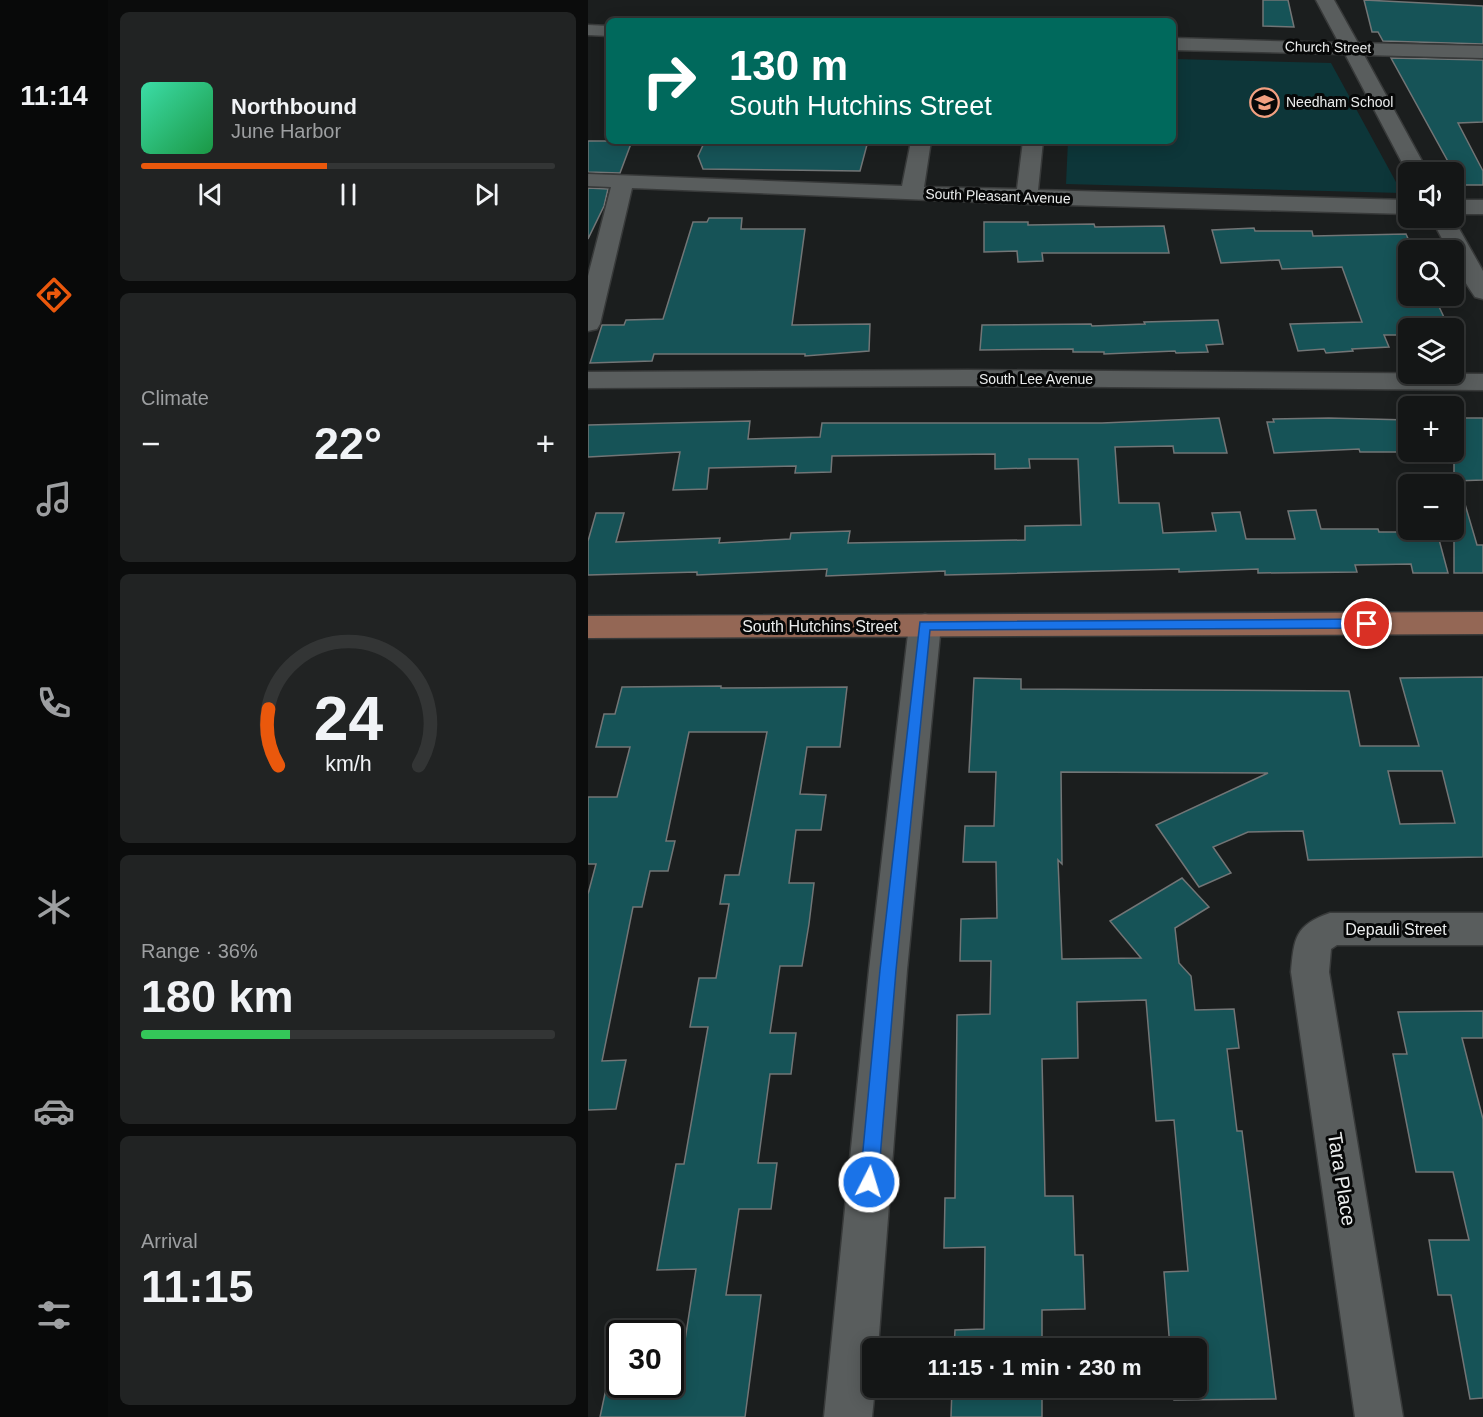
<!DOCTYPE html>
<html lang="en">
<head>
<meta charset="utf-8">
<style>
	body { margin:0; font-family:Arial,sans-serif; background:#212323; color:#f1f3f6; height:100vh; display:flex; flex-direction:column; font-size:22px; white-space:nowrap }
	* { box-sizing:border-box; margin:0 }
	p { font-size:20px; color:#9d9fa1 }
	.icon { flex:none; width:33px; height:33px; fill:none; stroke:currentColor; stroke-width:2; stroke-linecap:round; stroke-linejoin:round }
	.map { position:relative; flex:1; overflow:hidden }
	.side { display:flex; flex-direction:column; gap:12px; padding:12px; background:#0b0c0c; width:480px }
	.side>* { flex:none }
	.hud { position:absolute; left:18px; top:18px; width:570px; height:126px; border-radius:9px; box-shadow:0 3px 15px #0003,0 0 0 2px #333535; background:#00695c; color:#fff; overflow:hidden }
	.controls { position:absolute; left:810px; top:162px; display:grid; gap:12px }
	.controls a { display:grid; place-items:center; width:66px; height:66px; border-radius:9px; background:#141616; box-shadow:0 3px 15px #0003,0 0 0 2px #333535; font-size:30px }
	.speed { position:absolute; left:18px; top:1320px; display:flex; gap:12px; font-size:30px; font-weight:700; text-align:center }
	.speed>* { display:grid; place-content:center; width:78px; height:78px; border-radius:50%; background:#141616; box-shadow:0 3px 15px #0003,0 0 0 2px #333535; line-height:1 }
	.speed .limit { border:3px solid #111; border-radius:9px; background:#fff; color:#111 }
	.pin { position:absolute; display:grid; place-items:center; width:51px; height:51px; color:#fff; margin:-26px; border:3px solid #fff; border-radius:50%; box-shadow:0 2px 6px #0007 }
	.me { position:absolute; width:66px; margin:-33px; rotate:5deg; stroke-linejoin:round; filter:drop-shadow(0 0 4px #0008) }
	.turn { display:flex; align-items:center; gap:21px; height:126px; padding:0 24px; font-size:27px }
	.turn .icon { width:78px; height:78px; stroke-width:2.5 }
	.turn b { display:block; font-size:42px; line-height:51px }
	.big { font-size:45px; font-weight:800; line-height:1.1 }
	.side .widget { flex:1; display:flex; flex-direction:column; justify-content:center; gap:9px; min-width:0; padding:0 21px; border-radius:9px; background:#212323 }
	.side .dial { align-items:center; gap:0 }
	.dial svg { height:156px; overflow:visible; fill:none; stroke:#333535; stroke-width:7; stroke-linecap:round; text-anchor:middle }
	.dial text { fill:#f1f3f6; stroke:none }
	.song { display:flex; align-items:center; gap:18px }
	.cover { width:72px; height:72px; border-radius:9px; background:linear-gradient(135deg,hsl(160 70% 55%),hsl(140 70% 35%)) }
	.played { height:6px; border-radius:3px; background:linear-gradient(90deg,#ea580c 45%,#333535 45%) }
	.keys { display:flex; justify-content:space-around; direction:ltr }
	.heat { display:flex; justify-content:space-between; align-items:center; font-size:33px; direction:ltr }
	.charge { height:9px; border-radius:4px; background:linear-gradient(90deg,#34c759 36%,#333535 0) }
	.trip { position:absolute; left:274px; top:1338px; width:345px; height:60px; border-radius:9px; background:#141616; box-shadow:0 3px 15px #0003,0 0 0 2px #333535; font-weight:800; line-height:60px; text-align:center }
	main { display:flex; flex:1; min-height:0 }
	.dock { display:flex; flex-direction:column; width:108px; justify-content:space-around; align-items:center; background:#080909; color:#9d9fa1 }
	.dock .icon { width:42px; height:42px }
	.dock .current { color:#ea580c }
	.dock b { font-size:27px; color:#f1f3f6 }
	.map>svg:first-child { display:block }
	.green { fill:#0d3639 }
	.building { fill:#165357; stroke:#727576; stroke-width:1.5; fill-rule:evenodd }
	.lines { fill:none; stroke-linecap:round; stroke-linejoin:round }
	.minor-casing { stroke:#383a3a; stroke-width:3 }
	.major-casing { stroke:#383a3a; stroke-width:3 }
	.minor { fill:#595d5d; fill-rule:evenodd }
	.major { fill:#946755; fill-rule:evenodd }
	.route { fill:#1a73e8; stroke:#114b97; stroke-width:1.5 }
	.labels { text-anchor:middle; stroke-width:6; stroke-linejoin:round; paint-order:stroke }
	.far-street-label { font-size:14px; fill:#ebeded; stroke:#070808 }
	.far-poi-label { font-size:14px; fill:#ebeded; stroke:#070808; text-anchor:start }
	.street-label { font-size:16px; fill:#ebeded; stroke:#070808 }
	.near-street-label { font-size:20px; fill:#ebeded; stroke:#070808 }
</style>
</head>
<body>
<main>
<nav class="dock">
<b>11:14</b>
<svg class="icon current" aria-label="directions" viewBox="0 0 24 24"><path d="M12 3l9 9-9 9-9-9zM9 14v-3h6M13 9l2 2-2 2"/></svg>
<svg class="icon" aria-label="music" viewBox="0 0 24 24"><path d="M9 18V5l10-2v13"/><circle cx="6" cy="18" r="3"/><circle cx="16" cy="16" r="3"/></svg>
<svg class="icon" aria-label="phone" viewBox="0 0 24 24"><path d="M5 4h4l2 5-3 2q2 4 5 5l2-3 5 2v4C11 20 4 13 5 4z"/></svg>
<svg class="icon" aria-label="climate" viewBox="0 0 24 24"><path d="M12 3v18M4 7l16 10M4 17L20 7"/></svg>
<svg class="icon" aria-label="car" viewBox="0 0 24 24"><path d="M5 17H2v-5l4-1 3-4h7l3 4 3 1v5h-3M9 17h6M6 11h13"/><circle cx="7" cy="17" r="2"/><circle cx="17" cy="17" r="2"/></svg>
<svg class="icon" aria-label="filters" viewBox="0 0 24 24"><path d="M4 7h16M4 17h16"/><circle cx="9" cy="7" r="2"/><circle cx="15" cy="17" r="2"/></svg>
</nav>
<section class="side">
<div class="widget">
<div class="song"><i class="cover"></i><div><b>Northbound</b><p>June Harbor</p></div></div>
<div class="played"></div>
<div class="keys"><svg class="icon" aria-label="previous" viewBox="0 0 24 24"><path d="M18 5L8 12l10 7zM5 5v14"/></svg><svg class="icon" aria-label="pause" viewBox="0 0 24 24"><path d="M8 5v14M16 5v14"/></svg><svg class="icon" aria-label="next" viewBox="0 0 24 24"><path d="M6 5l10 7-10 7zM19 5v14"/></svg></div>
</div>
<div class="widget"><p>Climate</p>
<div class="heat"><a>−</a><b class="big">22°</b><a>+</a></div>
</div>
<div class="widget dial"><svg viewBox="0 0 100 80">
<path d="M14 69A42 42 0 1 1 86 69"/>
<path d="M14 69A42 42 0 0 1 9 40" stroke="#ea580c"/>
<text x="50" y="56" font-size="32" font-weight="700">24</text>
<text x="50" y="72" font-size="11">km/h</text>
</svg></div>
<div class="widget"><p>Range · 36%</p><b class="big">180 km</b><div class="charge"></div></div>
<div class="widget"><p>Arrival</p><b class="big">11:15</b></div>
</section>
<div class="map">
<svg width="895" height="1417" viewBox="0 0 895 1417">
	<rect width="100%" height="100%" fill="#1b1e1e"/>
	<polygon class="green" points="585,59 743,63 814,193 478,184 480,141 585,141"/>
	<g class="building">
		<polygon points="675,0 700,0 706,27 675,26"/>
		<polygon points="776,0 895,6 895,44 795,41 790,32 784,32"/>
		<polygon points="803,58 895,60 895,122 870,123 895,171 895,185 873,185"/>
		<polygon points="0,141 44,141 32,173 0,172"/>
		<polygon points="117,141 280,141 272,171 115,169 110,156"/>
		<polygon points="0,188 20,189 16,206 0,239"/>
		<polygon points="121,218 154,218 153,229 217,229 204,325 282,324 281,351 217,356 217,354 66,354 64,361 2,363 14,325 36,325 38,320 75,319 105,222 119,222"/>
		<polygon points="396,222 440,222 440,225 506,224 507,227 576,226 581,253 454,253 455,261 430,262 429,251 396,252"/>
		<polygon points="666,228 667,231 724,231 725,236 818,234 825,250 820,250 820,296 846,296 861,328 820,328 820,335 796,335 801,347 764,349 765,351 738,353 736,349 710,351 702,324 774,322 754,267 694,269 691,260 633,263 624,230"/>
		<polygon points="630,320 635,344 618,345 620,352 588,353 587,351 516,354 516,352 485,352 485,349 392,350 394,325 503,324 504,326 557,324 556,322"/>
		<polygon points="631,418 639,453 586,453 585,446 527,447 531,503 571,503 575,533 628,531 624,513 652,512 658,539 707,539 700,511 728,510 733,529 790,529 791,532 849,532 860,573 825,573 823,564 767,565 769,572 670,573 670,569 591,572 591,569 357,575 357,571 238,576 239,569 109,575 109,572 0,575 0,541 8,513 36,513 28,542 132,538 131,543 202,539 203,533 262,531 260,543 437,540 437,526 493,525 490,459 441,459 442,468 407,469 407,454 244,456 243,472 207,473 208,466 121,468 119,489 85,490 92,452 0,457 0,425 162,421 160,439 232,437 234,423 514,423"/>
		<polygon points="741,418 820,420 820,452 828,452 772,452 771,449 686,453 679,422 686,422 685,419"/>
		<polygon points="866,418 895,418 895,480 866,481"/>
		<polygon points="872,487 889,545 895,545 895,573 866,573 866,488"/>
		<path d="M895,677V857L720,860L715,831L660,832L625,847L643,873L611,887L568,825L680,773L473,772L474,864L470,860L474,959L553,958L522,921L594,878L621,907L587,928L591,963L603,976L607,1010L646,1009L651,1048L639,1049L649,1131H654L688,1399L586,1400L585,1388H609V1348H582L576,1272L600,1271L586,1120L568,1121L558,1000L489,1002L490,1058L454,1059L457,1196H485L487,1255H495L497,1309L454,1310V1348H366L367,1330L396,1329L397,1247L356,1248L357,1198H367L369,1015L402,1014L403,961H372L373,919L409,918L408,862H375L377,826H406L408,772H381L386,678L433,679V689L761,691L772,746H831L812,678ZM800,771H854L867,823L812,824Z"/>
		<polygon points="133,686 133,688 259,687 252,747 219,747 212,794 238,795 233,830 208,830 201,883 226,883 221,924 214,966 192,966 182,1033 208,1033 203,1074 182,1074 170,1163 189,1163 183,1209 151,1209 138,1295 173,1295 157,1417 12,1417 19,1384 82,1384 82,1366 93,1366 108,1269 69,1270 88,1164 96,1164 120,1027 102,1027 111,978 128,978 141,904 132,904 137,875 151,875 179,732 101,732 78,841 87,841 80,871 62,871 54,907 45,907 14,1061 38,1060 28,1109 0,1110 0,894 8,864 0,864 0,797 29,797 42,747 8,747 16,714 27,714 34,687"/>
		<polygon points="895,1011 895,1038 874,1038 895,1119 895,1398 882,1399 863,1295 850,1295 841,1240 881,1240 865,1172 828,1172 805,1054 819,1054 810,1012"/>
		<polygon points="364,1388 454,1388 454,1417 363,1417"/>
	</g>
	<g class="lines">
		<defs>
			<g id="minor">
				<polygon points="728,0 746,0 770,43 895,46 895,58 776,55 840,172 820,174 757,54 585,50 585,38 751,43"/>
				<polygon points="0,25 21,26 21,36 0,35"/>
				<polygon points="323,141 343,141 336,187 429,189 435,141 455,141 450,190 820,200 820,214 440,204 44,188 12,324 9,329 0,331 0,276 23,187 0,186 0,174 314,186"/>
				<rect x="866" y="200" width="29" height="14"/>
				<path d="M843,218H865L895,271V299L887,297C878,284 866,266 866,250H860Z"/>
				<polygon points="380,370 895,374 895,390 380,386 0,388 0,372"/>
				<polygon points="337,614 348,617 353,625 319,970 290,1348 285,1348 287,1388 284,1417 236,1417 281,970 321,625 326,617"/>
				<path d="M742,913H895V945H749L743,949L741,972L815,1417H767L703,972C706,938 707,925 742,913Z"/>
			</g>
			<polygon id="major" points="895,612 895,634 0,638 0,616"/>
		</defs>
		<use href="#minor" class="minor-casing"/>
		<use href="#major" class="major-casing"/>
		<use href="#minor" class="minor"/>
		<use href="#major" class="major"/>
	</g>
	<polygon class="route" points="779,619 785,624 779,628 342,630 308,970 290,1182 287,1188 281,1191 275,1188 272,1182 292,970 332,622"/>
	<defs>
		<symbol id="school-ring" viewBox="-11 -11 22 22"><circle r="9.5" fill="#070808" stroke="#f2a081" stroke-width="1.5"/><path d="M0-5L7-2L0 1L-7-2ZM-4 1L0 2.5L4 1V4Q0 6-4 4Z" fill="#f2a081"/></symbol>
	</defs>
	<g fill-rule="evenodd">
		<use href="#school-ring" x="660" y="86" width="33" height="33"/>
	</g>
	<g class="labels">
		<g class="far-street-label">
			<text transform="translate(740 47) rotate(1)" y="5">Church Street</text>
			<text transform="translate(410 196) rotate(2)" y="5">South Pleasant Avenue</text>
			<text x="448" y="384">South Lee Avenue</text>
		</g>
		<g class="far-poi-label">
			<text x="698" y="107">Needham School</text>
		</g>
		<g class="street-label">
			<text x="232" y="632">South Hutchins Street</text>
			<text x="808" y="935">Depauli Street</text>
		</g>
		<g class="near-street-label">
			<text transform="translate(754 1179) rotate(81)" y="7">Tara Place</text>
		</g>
	</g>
</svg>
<div class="controls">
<a><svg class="icon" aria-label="sound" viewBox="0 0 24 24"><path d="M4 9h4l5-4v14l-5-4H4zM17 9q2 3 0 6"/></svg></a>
<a><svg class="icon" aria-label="search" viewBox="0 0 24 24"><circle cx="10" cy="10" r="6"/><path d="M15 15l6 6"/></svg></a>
<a><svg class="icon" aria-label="layers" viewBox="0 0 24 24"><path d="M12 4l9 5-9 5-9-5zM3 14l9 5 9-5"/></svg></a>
<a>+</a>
<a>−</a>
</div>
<div class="speed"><div class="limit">30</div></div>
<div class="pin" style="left:779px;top:624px;background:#d93025"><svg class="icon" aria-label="arrive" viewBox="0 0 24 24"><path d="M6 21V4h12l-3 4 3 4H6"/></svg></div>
<svg class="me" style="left:281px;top:1182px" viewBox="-20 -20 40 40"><circle r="17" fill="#1a73e8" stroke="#fff" stroke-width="3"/><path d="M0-11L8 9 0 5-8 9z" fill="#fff"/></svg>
<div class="trip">11:15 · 1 min · 230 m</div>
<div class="hud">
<div class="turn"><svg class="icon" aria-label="right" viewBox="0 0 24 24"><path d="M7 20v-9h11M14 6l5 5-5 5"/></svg><div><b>130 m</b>South Hutchins Street</div></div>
</div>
</div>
</main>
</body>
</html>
